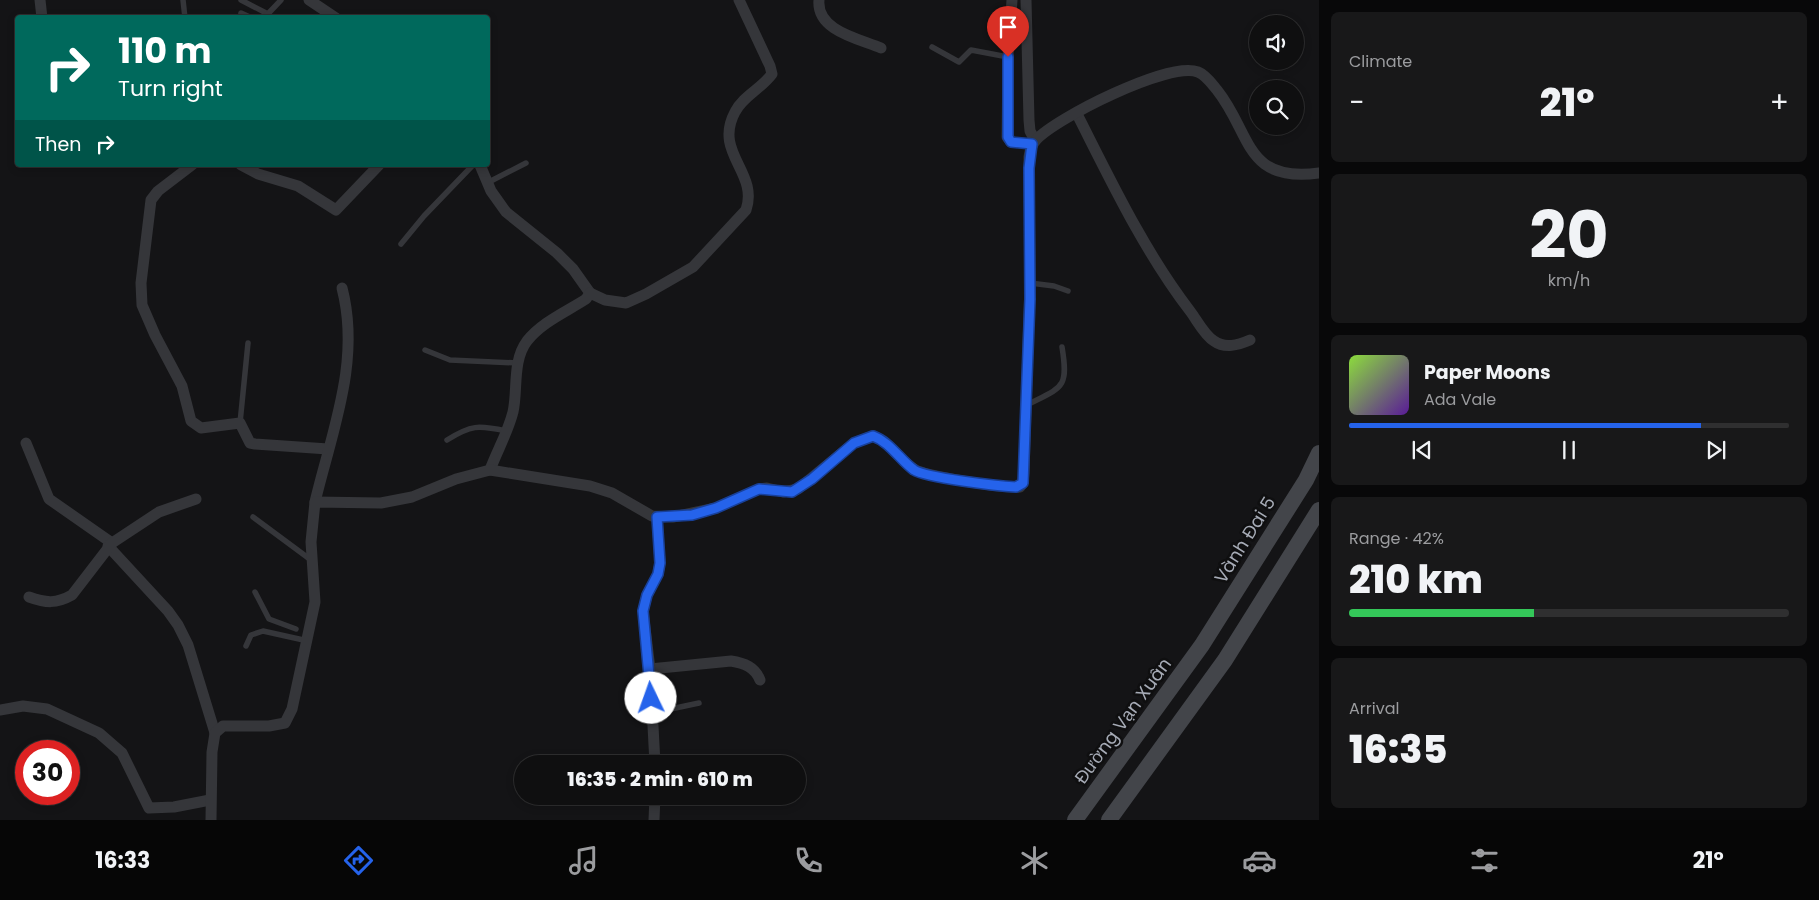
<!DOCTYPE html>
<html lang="en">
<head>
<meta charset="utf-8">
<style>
	body { margin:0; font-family:Poppins,sans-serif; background:#181819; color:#f1f3f6; height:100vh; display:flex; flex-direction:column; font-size:19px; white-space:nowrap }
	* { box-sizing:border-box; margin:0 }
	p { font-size:16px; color:#9b9c9f }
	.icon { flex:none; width:28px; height:28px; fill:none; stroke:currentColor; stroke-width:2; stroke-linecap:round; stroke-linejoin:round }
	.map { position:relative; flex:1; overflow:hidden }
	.details { display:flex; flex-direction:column; gap:12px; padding:12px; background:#080809; width:500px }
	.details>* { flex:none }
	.banner { position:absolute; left:15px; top:15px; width:475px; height:152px; border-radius:5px; box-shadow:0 2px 8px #0003,0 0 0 1px #2f2f30; background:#00695c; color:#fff; overflow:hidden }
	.buttons { position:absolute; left:1249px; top:15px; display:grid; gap:10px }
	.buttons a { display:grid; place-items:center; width:55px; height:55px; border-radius:50%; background:#0f0f10; box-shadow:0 2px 8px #0003,0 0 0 1px #2f2f30; font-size:25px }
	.speed { position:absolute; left:15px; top:740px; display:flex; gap:10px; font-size:25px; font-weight:700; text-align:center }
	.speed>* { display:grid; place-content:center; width:65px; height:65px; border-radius:50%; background:#0f0f10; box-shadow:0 2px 8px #0003,0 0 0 1px #2f2f30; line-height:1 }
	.speed .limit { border:8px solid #d22; background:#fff; color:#111 }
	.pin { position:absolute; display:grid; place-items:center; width:42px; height:42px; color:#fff; margin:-51px -21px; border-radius:50% 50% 50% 0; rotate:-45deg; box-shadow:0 0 5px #0007 }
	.pin .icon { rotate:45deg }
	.me { position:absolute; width:55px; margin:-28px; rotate:357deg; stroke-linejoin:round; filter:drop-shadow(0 0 4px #0008) }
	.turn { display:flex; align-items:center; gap:18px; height:105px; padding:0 20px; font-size:22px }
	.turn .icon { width:65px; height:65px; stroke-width:2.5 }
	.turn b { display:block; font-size:35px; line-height:42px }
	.then { display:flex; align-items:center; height:48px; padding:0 20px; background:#0003; gap:10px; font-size:19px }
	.big { font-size:38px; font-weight:800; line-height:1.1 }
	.details .card { flex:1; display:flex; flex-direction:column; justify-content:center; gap:8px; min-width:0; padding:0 18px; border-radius:8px; background:#181819 }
	.details .dial { align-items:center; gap:0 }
	.dial b { font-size:65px; line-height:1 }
	.song { display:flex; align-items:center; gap:15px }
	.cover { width:60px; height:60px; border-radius:8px; background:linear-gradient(135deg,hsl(90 70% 55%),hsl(270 70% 35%)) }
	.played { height:5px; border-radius:2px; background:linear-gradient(90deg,#2563eb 80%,#2f2f30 80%) }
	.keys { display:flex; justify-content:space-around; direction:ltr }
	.heat { display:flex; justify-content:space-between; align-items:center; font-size:28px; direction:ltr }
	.charge { height:8px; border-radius:4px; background:linear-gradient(90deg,#34c759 42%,#2f2f30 0) }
	.trip { position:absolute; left:514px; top:755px; width:292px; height:50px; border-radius:25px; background:#0f0f10; box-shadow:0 2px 8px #0003,0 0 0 1px #2f2f30; font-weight:800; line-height:50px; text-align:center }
	.tabs { display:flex; height:80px; justify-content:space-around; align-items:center; background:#060606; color:#9b9c9f }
	.tabs .icon { width:35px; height:35px }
	.tabs .selected { color:#2563eb }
	.tabs b { font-size:22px; color:#f1f3f6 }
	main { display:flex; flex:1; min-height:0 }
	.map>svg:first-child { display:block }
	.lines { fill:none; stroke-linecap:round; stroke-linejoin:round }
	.lane { stroke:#35363a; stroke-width:5.5 }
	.street { stroke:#35363a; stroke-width:11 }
	.secondary { stroke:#43454a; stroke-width:16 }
	.route-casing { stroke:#184099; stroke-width:12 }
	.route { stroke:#2563eb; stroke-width:9 }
	.labels { text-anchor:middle; stroke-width:5; stroke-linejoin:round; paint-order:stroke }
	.street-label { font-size:18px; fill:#a6abb6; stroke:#0f0f10 }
</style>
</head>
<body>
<main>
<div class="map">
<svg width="1319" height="820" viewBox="0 0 1319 820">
	<rect width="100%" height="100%" fill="#141416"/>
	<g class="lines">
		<g class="lane">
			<polyline points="183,0 185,18"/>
			<polyline points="241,0 268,14"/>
			<polyline points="241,13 252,18"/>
			<polyline points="264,18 281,0"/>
			<polyline points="932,47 959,62 971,50 1008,57"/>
			<polyline points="487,183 526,163"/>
			<polyline points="401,244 424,216 473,165"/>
			<polyline points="1030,283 1054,286 1068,291"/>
			<polyline points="425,350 450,360 518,363"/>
			<path d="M1027,405C1062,387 1069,389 1062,347"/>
			<polyline points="240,423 248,343"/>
			<path d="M447,440C471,425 478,425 506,431"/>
			<polyline points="253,517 311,560"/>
			<polyline points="255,592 269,619 296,629"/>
			<polyline points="246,646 251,635 263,631 308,641"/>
			<polyline points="652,713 699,703"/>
		</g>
		<g class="street">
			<polyline points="40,0 42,18"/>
			<polyline points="309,0 336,18"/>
			<path d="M819,0C816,31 860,39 881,48"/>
			<polyline points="1012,0 1008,57 1007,137 1011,142 1032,144"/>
			<polyline points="1026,0 1029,120 1030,131 1035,140"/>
			<path d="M1077,114C1111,181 1144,251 1190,311C1197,320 1204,335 1214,341C1225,349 1238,345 1250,340"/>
			<polyline points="192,165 158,191 151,200 141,283 142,305 155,335 182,386 191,421 201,428 240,423 250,443 255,444 328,449"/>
			<polyline points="241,165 258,174 298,186 336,210 379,165"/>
			<polyline points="480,165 491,191 506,212 557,253 573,269 590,293"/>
			<polyline points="26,443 49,499 112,543"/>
			<path d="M490,470C497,451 508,432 513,412C518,390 512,361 527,341C542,322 566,312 586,299L590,293L605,300L626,303L646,294L693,267L746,210C759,172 713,153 735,112C743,96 761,89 772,74L770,66L739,0"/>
			<path d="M315,502C332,431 361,361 342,288"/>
			<polyline points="108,546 168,611 178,625 188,645 215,733"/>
			<path d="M29,597C46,603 56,604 72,595L112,543L159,512L196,499"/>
			<path d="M650,669L731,661C744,663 755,667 760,680"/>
			<polyline points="0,710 23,706 47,709 99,733 122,753 149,808 174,807 210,800"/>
			<polyline points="655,764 650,669 643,611 647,595 658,574 660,563 657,517"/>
			<path d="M211,820L212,752L215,733L223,726H269L285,723L292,709L315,602L311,542L315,502L381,503L412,497L456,479L490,470L590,486L612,493L652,516L673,517L716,508L759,489L767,488L783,492L798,489L854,443L873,436C890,442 900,460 914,469C924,476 1007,489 1020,487L1023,483L1024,473L1030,283L1029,157C1030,151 1031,145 1036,140C1056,118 1169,61 1198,72C1206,75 1212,84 1217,90C1252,134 1244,183 1319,173"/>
			<polyline points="654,820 655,796"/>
		</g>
		<g class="secondary">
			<polyline points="1075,820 1202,645 1306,480 1319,453"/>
			<polyline points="1109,820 1225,660 1319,510"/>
		</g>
	</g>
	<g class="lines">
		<defs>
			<path id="route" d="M651,698L643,611L647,595L658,574L660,563L657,517L692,515L716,508L759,489L792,492L812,479L854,443L873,436C890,442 900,460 914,470C927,478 998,486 1016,487L1023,483L1030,299L1029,168L1032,144L1011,142L1008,137V57"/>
		</defs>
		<use href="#route" class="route-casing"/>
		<use href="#route" class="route"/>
	</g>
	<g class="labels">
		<g class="street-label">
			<text transform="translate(1245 540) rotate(-58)" y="6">Vành Đai 5</text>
			<text transform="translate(1123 721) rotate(-54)" y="6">Đường Vạn Xuân</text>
		</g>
	</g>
</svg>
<div class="buttons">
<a><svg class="icon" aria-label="sound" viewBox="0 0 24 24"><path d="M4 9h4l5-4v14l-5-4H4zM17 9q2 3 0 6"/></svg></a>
<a><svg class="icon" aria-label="search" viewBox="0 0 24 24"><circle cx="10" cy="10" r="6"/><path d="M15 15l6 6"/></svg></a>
</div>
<div class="speed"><div class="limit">30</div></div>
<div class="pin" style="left:1008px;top:57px;background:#d93025"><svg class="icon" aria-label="arrive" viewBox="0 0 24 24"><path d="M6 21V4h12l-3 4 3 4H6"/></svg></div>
<svg class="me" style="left:651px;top:698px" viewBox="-20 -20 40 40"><circle r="19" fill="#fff"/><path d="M0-13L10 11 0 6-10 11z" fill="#2563eb"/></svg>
<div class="trip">16:35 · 2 min · 610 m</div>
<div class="banner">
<div class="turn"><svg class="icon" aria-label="right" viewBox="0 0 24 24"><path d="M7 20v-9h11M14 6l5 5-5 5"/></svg><div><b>110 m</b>Turn right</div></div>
<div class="then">Then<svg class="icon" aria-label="right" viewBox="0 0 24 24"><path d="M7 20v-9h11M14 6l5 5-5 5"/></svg></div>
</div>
</div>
<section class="details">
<div class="card"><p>Climate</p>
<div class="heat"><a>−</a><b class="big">21°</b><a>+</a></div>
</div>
<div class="card dial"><b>20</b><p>km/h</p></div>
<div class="card">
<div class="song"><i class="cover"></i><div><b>Paper Moons</b><p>Ada Vale</p></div></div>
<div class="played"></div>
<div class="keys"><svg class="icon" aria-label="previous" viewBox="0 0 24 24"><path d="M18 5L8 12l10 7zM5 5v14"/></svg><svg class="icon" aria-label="pause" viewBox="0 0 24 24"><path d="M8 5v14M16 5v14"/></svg><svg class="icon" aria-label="next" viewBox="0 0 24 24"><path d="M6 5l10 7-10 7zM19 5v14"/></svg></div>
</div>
<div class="card"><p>Range · 42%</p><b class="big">210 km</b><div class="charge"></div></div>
<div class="card"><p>Arrival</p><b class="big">16:35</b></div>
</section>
</main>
<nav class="tabs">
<b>16:33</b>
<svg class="icon selected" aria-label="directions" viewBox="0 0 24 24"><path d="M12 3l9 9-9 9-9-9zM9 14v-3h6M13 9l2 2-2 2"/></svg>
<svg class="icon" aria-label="music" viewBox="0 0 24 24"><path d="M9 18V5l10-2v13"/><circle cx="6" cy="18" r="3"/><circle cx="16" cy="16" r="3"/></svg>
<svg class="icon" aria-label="phone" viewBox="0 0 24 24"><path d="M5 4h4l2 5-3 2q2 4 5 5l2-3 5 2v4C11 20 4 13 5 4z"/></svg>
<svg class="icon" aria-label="climate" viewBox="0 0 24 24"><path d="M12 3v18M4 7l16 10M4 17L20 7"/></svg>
<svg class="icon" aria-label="car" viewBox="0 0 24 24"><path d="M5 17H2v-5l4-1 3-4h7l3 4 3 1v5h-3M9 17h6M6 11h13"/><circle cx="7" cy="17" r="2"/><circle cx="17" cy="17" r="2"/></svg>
<svg class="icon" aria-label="filters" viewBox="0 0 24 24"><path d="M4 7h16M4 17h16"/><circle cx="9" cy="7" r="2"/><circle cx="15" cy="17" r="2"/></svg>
<b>21°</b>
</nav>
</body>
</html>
